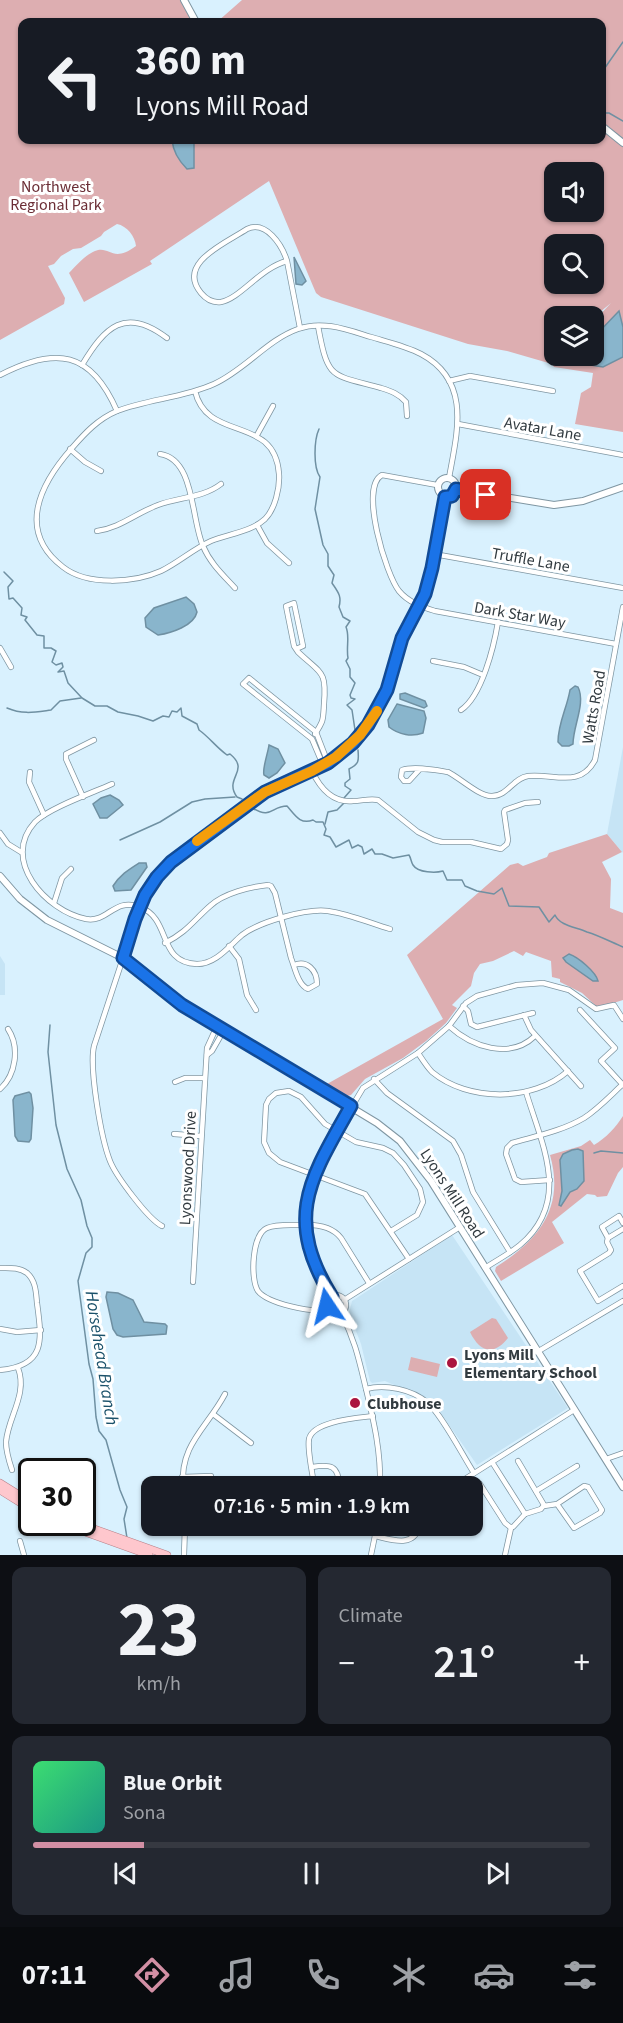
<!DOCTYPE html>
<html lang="en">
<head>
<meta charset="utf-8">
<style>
	body { margin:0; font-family:"Source Sans 3",sans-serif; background:#242831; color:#f1f3f6; height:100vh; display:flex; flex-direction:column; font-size:22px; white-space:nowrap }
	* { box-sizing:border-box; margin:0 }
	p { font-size:20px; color:#9ea1a6 }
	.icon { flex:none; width:33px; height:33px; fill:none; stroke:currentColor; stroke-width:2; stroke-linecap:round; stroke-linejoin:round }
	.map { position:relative; height:1555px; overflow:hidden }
	.sheet { display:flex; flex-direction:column; gap:12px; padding:12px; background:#0d0f14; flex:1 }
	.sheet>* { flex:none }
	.hud { position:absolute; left:18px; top:18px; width:588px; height:126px; border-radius:12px; box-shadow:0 2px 4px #0004; background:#171b24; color:#f1f3f6; overflow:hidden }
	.controls { position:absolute; left:544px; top:162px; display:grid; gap:12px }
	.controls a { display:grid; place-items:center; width:60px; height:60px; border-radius:12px; background:#171b24; box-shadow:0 2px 4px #0004; font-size:30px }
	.speed { position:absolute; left:18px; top:1458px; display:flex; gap:12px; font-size:30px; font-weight:700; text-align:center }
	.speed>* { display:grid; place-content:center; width:78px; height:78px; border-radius:50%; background:#171b24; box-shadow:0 2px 4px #0004; line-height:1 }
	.speed .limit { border:3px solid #111; border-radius:9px; background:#fff; color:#111 }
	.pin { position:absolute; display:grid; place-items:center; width:51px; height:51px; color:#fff; margin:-26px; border-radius:12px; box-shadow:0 3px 9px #0006 }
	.me { position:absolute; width:66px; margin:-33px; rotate:350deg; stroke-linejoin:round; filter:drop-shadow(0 0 4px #0008) }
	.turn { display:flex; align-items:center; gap:21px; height:126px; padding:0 18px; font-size:27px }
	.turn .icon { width:78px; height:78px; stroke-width:2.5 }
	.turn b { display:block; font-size:42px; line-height:51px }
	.big { font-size:45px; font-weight:600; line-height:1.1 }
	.sheet .tile { flex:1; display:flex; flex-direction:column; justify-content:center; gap:9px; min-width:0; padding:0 21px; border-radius:12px; background:#242831 }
	.sheet .dial { align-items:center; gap:0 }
	.dial b { font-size:78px; line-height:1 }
	.song { display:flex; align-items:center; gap:18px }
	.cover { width:72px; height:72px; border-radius:9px; background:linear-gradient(135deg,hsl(140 70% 55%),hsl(170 70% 35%)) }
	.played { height:6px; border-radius:3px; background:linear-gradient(90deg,#d28fa4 20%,#363941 20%) }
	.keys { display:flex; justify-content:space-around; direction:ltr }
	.heat { display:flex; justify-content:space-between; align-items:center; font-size:33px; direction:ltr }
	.sheet .tiles { flex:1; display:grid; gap:12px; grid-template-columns:1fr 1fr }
	.tile:last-child { grid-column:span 2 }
	.trip { position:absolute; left:141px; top:1476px; width:342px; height:60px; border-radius:12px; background:#171b24; box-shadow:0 2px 4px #0004; font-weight:600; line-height:60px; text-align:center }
	.menu { display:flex; height:96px; justify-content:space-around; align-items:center; background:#090b0e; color:#9ea1a6 }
	.menu .icon { width:42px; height:42px }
	.menu .current { color:#d28fa4 }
	.menu b { font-size:27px; color:#f1f3f6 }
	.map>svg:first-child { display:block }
	.built { fill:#c6e4f5 }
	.green { fill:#ddaeb1; fill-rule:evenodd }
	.water { fill:#89b5cc; stroke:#6f90a2; stroke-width:1.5 }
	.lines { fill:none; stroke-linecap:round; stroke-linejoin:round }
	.stream { stroke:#6f90a2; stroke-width:1.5 }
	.street-casing { stroke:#7f96a2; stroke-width:6 }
	.secondary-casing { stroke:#7f96a2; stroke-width:8 }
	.primary-casing { stroke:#b67e86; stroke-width:8 }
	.street { stroke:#fff; stroke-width:4.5 }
	.secondary { stroke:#fff; stroke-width:6 }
	.primary { stroke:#fec7cd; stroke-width:7 }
	.route-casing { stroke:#114b97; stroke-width:15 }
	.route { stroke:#1a73e8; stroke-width:10 }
	.slow { stroke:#f59e0b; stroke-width:10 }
	.poi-dot { fill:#ab153f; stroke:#fff; stroke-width:2 }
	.labels { text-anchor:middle; stroke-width:6; stroke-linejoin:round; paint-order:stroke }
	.park-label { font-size:16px; fill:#6b2e36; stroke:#fff }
	.street-label { font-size:16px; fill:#323b40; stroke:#fff }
	.poi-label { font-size:16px; font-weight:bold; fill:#323b40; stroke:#fff; text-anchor:start }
	.water-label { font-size:18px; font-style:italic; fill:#1a516a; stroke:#fff }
</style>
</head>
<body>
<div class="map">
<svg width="623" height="1555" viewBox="0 0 623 1555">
	<rect width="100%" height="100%" fill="#d9f1fe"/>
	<g class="built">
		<polygon points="623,747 623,853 607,834"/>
		<polygon points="0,956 5,964 5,995 0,995"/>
		<polygon points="452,1235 568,1408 477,1465 433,1402 385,1381 372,1383 370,1381 361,1344 349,1313 352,1301"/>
	</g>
	<g class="green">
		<path d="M0,0H182L193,22H22V140H602V22H217L242,0H623V432L575,424L581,393L591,387L593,373L554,367L552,364L507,351L468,344L321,297L316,293L313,286L269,181L150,261L152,264L84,302L69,273C76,266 85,255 95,251C110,245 112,264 136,246C135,236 127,226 117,224L104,232L101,236L81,248L73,249L61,256L54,264L48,266L65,298L64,304L0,340ZM555,172H594V212H555ZM555,244H594V284H555ZM611,303L594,321V356H555V316L594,317Z"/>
		<polygon points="607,834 622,852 602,862 611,879 610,908 623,913 623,1000 604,1006 596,1006 582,993 560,982 560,979 552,977 551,961 526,952 523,956 514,951 493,961 480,964 474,973 471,986 452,1005 457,1008 446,1023 426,1041 403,1058 365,1079 351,1095 347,1096 327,1084 443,1019 407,955 510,865 518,863 523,866 547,857 549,853"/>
		<path d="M623,1116V1167L618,1173L607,1196L597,1197L595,1195L587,1194L552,1222L564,1243L501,1281L495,1271L496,1267C539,1240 565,1208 550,1155L581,1146L590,1140L594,1145C606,1138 616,1127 623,1116Z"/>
		<path d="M492,1318L496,1319L508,1338C493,1357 479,1351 470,1332Z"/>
		<polygon points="411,1357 440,1364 437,1377 408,1370"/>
	</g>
	<g class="water">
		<path d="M172,140H194V168L187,169C179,161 173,151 172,140Z"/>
		<polygon points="294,257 306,281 302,285 296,284"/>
		<polygon points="619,311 623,327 623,357 603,367 572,362 571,359 573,356 594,356 594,337"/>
		<path d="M186,597L194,604L197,612C194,626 171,633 158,635L146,627L145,618L154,608Z"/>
		<path d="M575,686L578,687C586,703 573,726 573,744L569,746H562L558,742C558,723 567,708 570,690Z"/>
		<polygon points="405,693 425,701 427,706 424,708 400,699 400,694"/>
		<path d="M397,704L424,711L426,718L423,733C412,737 399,735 389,727L388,720Z"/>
		<path d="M269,745L278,749L285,763L277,773L269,778L264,775C262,769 268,753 269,745Z"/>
		<polygon points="110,795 119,800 123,805 107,818 100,818 93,804 101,798"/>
		<path d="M139,863H146L147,867L131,890L115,891L113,886C120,875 128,870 139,863Z"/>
		<path d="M569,954C578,957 596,972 598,981H593L566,962L563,958Z"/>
		<polygon points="29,1092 31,1094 33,1108 31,1139 29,1142 18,1141 15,1136 13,1100 15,1096"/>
		<polygon points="572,1150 578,1149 583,1151 584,1181 577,1189 570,1192 561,1206 559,1205 562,1191 560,1160 563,1154"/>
		<polygon points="107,1292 118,1293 133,1300 144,1322 165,1324 167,1326 166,1334 123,1337 117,1335 113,1329 106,1297"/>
	</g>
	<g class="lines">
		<g class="stream">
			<polyline points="602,72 623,42"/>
			<polyline points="602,113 609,113 623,121"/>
			<path d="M319,429C314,440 313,467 320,477L315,509L323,545L328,554V566L334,575L332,583C338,592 342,596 339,607L343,617L350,621L346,627C350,636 346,647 348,658L346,661L350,669V677L355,683L350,695L351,698L355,699L347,705L352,710L355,730"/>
			<path d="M4,572L13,581L8,587L9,599L13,598L22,608L21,615L27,617L25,620L37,635L44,636V648H51L56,651L52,662L56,665L62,663L63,667L58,672L64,671L68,683L82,698L95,706H107L118,712L138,716L153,721L163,716L169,717L172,711L177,712L181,708L182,716L197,724L199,730C209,737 216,747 227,755L230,754C251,771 223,778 237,797L242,799"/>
			<path d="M7,708C23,715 36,712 51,710L60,701L81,698"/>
			<path d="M344,798L351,790L345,786V783L350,779L349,769C359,764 359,761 358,750"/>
			<path d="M254,809C271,819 272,806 287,806C295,815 300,825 313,820L316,822H323L326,829L324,835L330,837L336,847L349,840L352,848L358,845L362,847L364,854L372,849L375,854H382L393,858L409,855C411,858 411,862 413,865C418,873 436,873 443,871L447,880H462L465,886L477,891L494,894L502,888L509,906L539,907L549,922L555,915C560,926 576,927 587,932C600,936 611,942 623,947"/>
			<polyline points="325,824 328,812 337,810 344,803"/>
			<polyline points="120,840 160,822 192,802 205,799 235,797"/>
			<polyline points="50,1025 48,1052 56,1125 67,1169 81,1200 87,1226 92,1238 92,1247 86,1253 78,1281 89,1364 93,1379 96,1417 99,1431 106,1440 120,1490 127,1507 124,1519 127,1538"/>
			<polyline points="594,1153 601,1151 623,1153"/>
		</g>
		<defs>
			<g id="street">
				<path d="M287,261C260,268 241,298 221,302C213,303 206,299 201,293C176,263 226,243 247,229C266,220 282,245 287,261L300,328"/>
				<path d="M318,326C328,380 330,374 381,388C391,391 399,394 406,402L407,416"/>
				<path d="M82,365C105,327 125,306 167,338"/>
				<path d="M0,375C56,346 91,351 117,411"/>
				<polyline points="449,381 470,376 553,391"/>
				<path d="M195,391C207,443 275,414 279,474C280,488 275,509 265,519C251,532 228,534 211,541C193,549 178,563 161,571C134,583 87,586 63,567C16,531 40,484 72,448C85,433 98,419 117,411C148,399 183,398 214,384C245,370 267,340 298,329C323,320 348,330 371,337C388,342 406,346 421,354C472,381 457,433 449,478"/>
				<polyline points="458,424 623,455"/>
				<polyline points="257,435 273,406"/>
				<polyline points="70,449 85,462 101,471"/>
				<path d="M160,454C195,459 191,520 203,546C210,563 223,575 235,588"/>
				<path d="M437,485L382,475C359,487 386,575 399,591C408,602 422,607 435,611L616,644"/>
				<polyline points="257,525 267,543 289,563"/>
				<path d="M97,531C120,528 136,513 158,505C179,497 203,498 221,484"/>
				<polyline points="434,554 623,588"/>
				<polyline points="0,648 11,667"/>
				<path d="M296,649L303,646L294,603L286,606L294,646L298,652C321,674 327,670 324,704C323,720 324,720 315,734"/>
				<polyline points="433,661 464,667 483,675"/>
				<path d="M461,710C482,696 494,646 498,622"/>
				<polyline points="323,765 312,739 243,684 249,678 316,732 328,763"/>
				<path d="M420,769L409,781H404L401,777L402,770C414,766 435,770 448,772C460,778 480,797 492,796C508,796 513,778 528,776C553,773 580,789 595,760L623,607"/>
				<path d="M312,771C320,788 333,803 353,801C362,801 370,798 378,800L418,832L434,840L442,842H471L501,849L507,844L508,840L504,812L505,810L525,803L538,802"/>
				<polyline points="30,772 29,782 44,815"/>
				<path d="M112,784C92,793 49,808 35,822C0,860 46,911 86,919C108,923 114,897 140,907C172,919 157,963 197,964C216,964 229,946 242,935C259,922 307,908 328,911C349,914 370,923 390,929"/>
				<polyline points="83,797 66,759 66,754 94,740"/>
				<polyline points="0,833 8,844 21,852"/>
				<polyline points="54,903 62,878 71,869"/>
				<path d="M165,943C187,932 193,921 210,906C224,893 250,887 268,885L271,886L275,893L291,958C295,968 298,985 308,989L317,984C317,970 307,960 294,965"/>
				<polyline points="229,946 239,959 247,995 256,1010"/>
				<path d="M123,958L94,1046C89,1068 101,1138 110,1161C116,1176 148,1219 162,1226"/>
				<polyline points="463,1006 468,1011 471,1024 477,1027 533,1013"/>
				<polyline points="580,1010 615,1048 601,1061 623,1085"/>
				<polyline points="524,1015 531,1030 581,1086"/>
				<path d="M449,1026C472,1047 510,1060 535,1036"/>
				<path d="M418,1053C422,1059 427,1067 432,1072C468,1102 533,1102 568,1071"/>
				<polyline points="207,1055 212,1051 224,1030"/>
				<polyline points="374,1079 387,1093 453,1141 461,1155 473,1192 510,1252"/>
				<polyline points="175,1082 185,1078 204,1078"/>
				<path d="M0,1089C16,1075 20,1047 8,1029"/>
				<polyline points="174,1134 201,1136"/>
				<path d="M550,1180L521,1182L515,1179L506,1154L507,1148L512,1143C536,1136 562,1131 584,1118C598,1109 610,1096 623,1084"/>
				<polyline points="623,1223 619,1216 602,1227 608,1238 623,1229"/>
				<polyline points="391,1231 417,1215 423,1202 420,1189 404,1165 393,1153 383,1148 356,1142 325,1124 301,1097 289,1091 276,1093 269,1099 266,1105 264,1142 269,1153 280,1162 365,1194 409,1259"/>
				<polyline points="608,1238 607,1242 611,1250 609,1253 580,1271 598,1301 623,1286"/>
				<path d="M0,1268C9,1268 19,1267 27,1273C36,1281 36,1293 37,1303C42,1340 46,1366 0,1370"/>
				<path d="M485,1268C497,1260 509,1254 520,1245C572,1201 542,1145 526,1092"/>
				<polyline points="193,1282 207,1048 217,1026"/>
				<circle cx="336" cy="1305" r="10"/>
				<polyline points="331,1297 318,1273 310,1249 306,1224 306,1203 311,1182 323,1155 363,1088 418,1053 449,1026 466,1003 477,996 517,985 543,983 569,990 596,1009 614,1005 623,1019"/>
				<polyline points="344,1300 460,1227"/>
				<path d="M327,1309C314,1314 267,1303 258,1291C250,1279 252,1234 267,1228C276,1224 289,1225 299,1225C314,1224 331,1225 341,1238L369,1283"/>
				<path d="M341,1313C355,1340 359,1360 366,1389C374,1422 381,1452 380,1486"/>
				<polyline points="0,1329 17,1332 41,1330"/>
				<polyline points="537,1352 623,1301"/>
				<path d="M366,1389C385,1384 412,1389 428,1403C442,1415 463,1456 474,1473"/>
				<polyline points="213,1414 251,1443"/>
				<polyline points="606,1459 623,1453"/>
				<polyline points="492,1462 525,1514 541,1509 544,1505 518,1461"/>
				<path d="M312,1467C330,1464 339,1465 339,1486"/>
				<path d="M12,1470C9,1461 6,1452 6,1442C8,1417 28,1394 18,1368"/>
				<polyline points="182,1477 211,1476"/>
				<polyline points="480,1484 505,1523 510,1527 513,1527 525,1514"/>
				<path d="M183,1486C180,1444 207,1428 225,1394"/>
				<path d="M314,1486C313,1474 307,1451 309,1439C313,1421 357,1418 373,1416"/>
				<polyline points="454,1486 574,1410"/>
				<polyline points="536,1491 577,1466"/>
				<polyline points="544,1506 557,1504 584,1486 588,1487 602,1510 600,1513 574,1528 557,1504"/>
				<polyline points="185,1529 240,1529 252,1526"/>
				<path d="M375,1536C393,1540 413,1548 420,1526"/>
				<polyline points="20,1541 24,1555"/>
				<polyline points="184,1555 185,1526"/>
				<polyline points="371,1555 377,1526"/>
				<polyline points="505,1555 511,1528"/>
			</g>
			<g id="secondary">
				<polyline points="184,0 196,22"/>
				<polyline points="602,126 623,143"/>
				<circle cx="447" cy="487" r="9"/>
				<polyline points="456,489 554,505 583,501 623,487"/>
				<polyline points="0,876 20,899 47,920 123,958 182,1005 377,1123 400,1141 431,1181 623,1487"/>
				<polyline points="123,958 135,919 145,895 157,877 171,862 265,792 328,763 353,743 368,725 387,690 402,638 425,594 445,497"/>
			</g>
			<g id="primary">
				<polyline points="0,1483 32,1503"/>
				<polyline points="0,1490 32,1510"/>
				<polyline points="57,1522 149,1555"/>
				<polyline points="75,1522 167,1555"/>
			</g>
		</defs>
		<use href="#street" class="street-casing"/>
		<use href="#secondary" class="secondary-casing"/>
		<use href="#primary" class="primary-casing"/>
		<use href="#street" class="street"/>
		<use href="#secondary" class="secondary"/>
		<use href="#primary" class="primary"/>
	</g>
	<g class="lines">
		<defs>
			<path id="route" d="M327,1306L332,1297C283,1217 310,1179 351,1106L182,1005L123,958L135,919L145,895L157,877L171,862L265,792L328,763L353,743L368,725L387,690L402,638L425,594L432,568L445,497L452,496L456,489L486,495"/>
		</defs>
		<use href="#route" class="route-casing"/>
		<use href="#route" class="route"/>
		<polyline class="slow" points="197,841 265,792 312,771 336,757 360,735 377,711"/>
	</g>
	<g class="poi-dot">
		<circle cx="452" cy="1363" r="6"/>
		<circle cx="355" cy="1403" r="6"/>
	</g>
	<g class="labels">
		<g class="park-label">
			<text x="56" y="192">Northwest<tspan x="56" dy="18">Regional Park</tspan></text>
		</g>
		<g class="street-label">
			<text transform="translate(543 428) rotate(10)" y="6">Avatar Lane</text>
			<text transform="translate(531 559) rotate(10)" y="6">Truffle Lane</text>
			<text transform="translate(520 614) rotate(10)" y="6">Dark Star Way</text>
			<text transform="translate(593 707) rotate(-80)" y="6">Watts Road</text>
			<text transform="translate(187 1168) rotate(-87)" y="6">Lyonswood Drive</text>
			<text transform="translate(453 1193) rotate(57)" y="6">Lyons Mill Road</text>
		</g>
		<g class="poi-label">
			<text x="464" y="1360">Lyons Mill<tspan x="464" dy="18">Elementary School</tspan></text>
			<text x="367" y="1409">Clubhouse</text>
		</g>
		<g class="water-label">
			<text transform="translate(102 1358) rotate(81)" y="6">Horsehead Branch</text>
		</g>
	</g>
</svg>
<div class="controls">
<a><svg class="icon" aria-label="sound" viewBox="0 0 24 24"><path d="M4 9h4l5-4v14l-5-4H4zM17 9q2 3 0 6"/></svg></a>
<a><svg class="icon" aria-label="search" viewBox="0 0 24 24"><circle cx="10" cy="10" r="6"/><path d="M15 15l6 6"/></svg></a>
<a><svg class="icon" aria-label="layers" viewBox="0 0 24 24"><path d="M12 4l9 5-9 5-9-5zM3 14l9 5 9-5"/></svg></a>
</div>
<div class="speed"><div class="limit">30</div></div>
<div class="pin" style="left:486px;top:495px;background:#d93025"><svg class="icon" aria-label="arrive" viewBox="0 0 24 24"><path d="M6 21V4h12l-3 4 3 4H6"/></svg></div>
<svg class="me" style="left:327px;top:1306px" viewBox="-20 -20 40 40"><path d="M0-17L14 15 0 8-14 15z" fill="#1a73e8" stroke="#fff" stroke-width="4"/></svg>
<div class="trip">07:16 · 5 min · 1.9 km</div>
<div class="hud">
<div class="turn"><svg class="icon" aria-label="left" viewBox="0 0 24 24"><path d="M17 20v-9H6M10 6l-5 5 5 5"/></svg><div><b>360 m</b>Lyons Mill Road</div></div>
</div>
</div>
<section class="sheet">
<div class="tiles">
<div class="tile dial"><b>23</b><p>km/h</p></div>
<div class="tile"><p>Climate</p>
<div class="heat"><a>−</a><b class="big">21°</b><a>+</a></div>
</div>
<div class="tile">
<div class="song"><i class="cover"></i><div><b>Blue Orbit</b><p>Sona</p></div></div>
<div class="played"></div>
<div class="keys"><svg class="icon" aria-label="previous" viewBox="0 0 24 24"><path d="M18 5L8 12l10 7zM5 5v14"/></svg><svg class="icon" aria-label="pause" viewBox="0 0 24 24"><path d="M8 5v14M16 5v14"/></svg><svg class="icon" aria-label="next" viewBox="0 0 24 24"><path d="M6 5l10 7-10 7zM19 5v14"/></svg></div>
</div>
</div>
</section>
<nav class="menu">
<b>07:11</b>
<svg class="icon current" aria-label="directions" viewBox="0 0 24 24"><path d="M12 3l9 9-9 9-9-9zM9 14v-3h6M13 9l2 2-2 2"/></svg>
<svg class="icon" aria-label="music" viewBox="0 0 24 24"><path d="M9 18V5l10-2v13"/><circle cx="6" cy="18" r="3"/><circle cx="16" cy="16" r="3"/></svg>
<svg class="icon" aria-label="phone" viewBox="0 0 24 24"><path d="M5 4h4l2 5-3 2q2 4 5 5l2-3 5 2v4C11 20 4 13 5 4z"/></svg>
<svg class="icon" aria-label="climate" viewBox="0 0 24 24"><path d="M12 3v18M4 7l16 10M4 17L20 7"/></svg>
<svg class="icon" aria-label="car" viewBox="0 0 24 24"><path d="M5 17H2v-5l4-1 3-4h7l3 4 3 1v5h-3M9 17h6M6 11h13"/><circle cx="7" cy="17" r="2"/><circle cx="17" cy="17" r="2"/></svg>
<svg class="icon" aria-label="filters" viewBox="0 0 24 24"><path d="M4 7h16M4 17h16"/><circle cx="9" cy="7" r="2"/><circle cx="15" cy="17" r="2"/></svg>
</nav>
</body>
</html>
